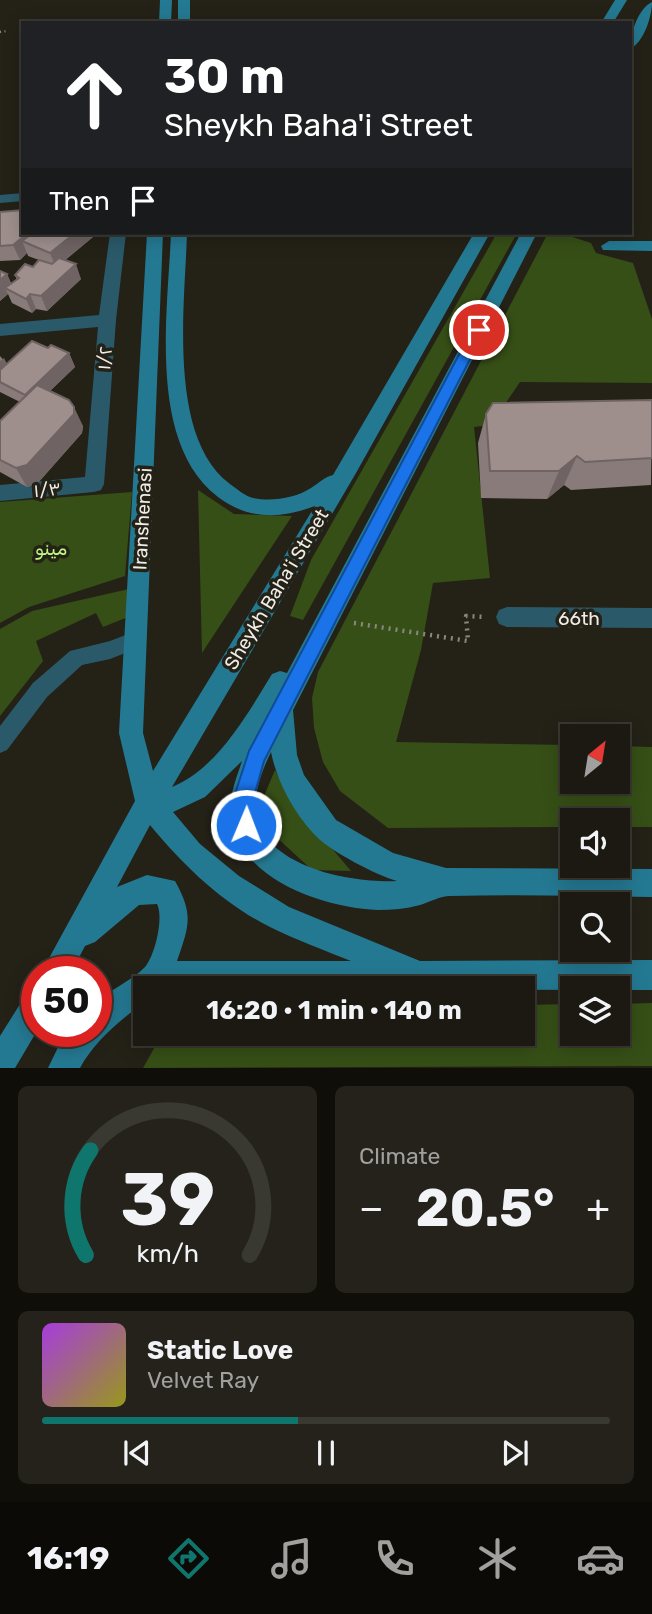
<!DOCTYPE html>
<html lang="en">
<head>
<meta charset="utf-8">
<style>
	body { margin:0; font-family:Rubik,Cairo,sans-serif; background:#24221a; color:#f1f3f6; height:100vh; display:flex; flex-direction:column; font-size:26px; white-space:nowrap }
	* { box-sizing:border-box; margin:0 }
	p { font-size:23px; color:#a0a09f }
	.icon { flex:none; width:38px; height:38px; fill:none; stroke:currentColor; stroke-width:2; stroke-linecap:round; stroke-linejoin:round }
	.map { position:relative; height:1068px; overflow:hidden }
	.details { display:flex; flex-direction:column; gap:18px; padding:18px; background:#0f0e09; flex:1 }
	.details>* { flex:none }
	.top-card { position:absolute; left:21px; top:21px; width:611px; height:214px; border-radius:0px; box-shadow:0 4px 18px #0003,0 0 0 2px #393831; background:#202124; color:#fff; overflow:hidden }
	.needle { width:46px; rotate:30deg }
	.fabs { position:absolute; left:560px; top:724px; display:grid; gap:14px }
	.fabs a { display:grid; place-items:center; width:70px; height:70px; border-radius:0px; background:#1b1911; box-shadow:0 4px 18px #0003,0 0 0 2px #393831; font-size:35px }
	.speed { position:absolute; left:21px; top:956px; display:flex; gap:14px; font-size:35px; font-weight:700; text-align:center }
	.speed>* { display:grid; place-content:center; width:91px; height:91px; border-radius:50%; background:#1b1911; box-shadow:0 4px 18px #0003,0 0 0 2px #393831; line-height:1 }
	.speed .limit { border:10px solid #d22; background:#fff; color:#111 }
	.pin { position:absolute; display:grid; place-items:center; width:60px; height:60px; color:#fff; margin:-30px; border:4px solid #fff; border-radius:50%; box-shadow:0 2px 7px #0007 }
	.me { position:absolute; width:77px; margin:-38px; rotate:1deg; stroke-linejoin:round; filter:drop-shadow(0 0 5px #0008) }
	.turn { display:flex; align-items:center; gap:24px; height:147px; padding:0 28px; font-size:32px }
	.turn .icon { width:91px; height:91px; stroke-width:2.5 }
	.turn b { display:block; font-size:49px; line-height:60px }
	.then { display:flex; align-items:center; height:66px; padding:0 28px; background:#0003; gap:14px; font-size:26px }
	.big { font-size:52px; font-weight:700; line-height:1.1 }
	.details .tile { flex:1; display:flex; flex-direction:column; justify-content:center; gap:10px; min-width:0; padding:0 24px; border-radius:10px; background:#24221a }
	.details .dial { align-items:center; gap:0 }
	.dial svg { height:182px; overflow:visible; fill:none; stroke:#393831; stroke-width:7; stroke-linecap:round; text-anchor:middle }
	.dial text { fill:#f1f3f6; stroke:none }
	.song { display:flex; align-items:center; gap:21px }
	.cover { width:84px; height:84px; border-radius:10px; background:linear-gradient(135deg,hsl(280 70% 55%),hsl(60 70% 35%)) }
	.played { height:7px; border-radius:4px; background:linear-gradient(90deg,#0f766e 45%,#393831 45%) }
	.keys { display:flex; justify-content:space-around; direction:ltr }
	.heat { display:flex; justify-content:space-between; align-items:center; font-size:38px; direction:ltr }
	.details .tiles { flex:1; display:grid; gap:18px; grid-template-columns:1fr 1fr }
	.tile:last-child { grid-column:span 2 }
	.trip { position:absolute; left:133px; top:976px; width:402px; height:70px; border-radius:0px; background:#1b1911; box-shadow:0 4px 18px #0003,0 0 0 2px #393831; font-weight:700; line-height:70px; text-align:center }
	.tabs { display:flex; height:112px; justify-content:space-around; align-items:center; background:#0b0a07; color:#a0a09f }
	.tabs .icon { width:49px; height:49px }
	.tabs .selected { color:#0f766e }
	.tabs b { font-size:32px; color:#f1f3f6 }
	.map>svg:first-child { display:block }
	.green { fill:#364f16 }
	.lines { fill:none; stroke-linecap:round; stroke-linejoin:round }
	.path-far1 { stroke:#89877f; stroke-width:2.5; stroke-dasharray:1 3.5; stroke-linecap:butt }
	.path { stroke:#89877f; stroke-width:4.5; stroke-dasharray:2 5; stroke-linecap:butt }
	.lane { fill:#2a5a6a; fill-rule:evenodd }
	.street { fill:#2a5a6a; fill-rule:evenodd }
	.secondary { fill:#247992; fill-rule:evenodd }
	.wall { fill:#887b79 }
	.shaded-wall { fill:#6f6463 }
	.building { fill:#9e8f8d; stroke:#6f6463; stroke-width:2 }
	.route { fill:#1a73e8; stroke:#114b97; stroke-width:2 }
	.labels { text-anchor:middle; stroke-width:7; stroke-linejoin:round; paint-order:stroke }
	.street-label { font-size:19px; fill:#efede7; stroke:#242117 }
	.park-label { font-size:19px; fill:#c0f883; stroke:#242117 }
</style>
</head>
<body>
<div class="map">
<svg width="652" height="1068" viewBox="0 0 652 1068">
	<rect width="100%" height="100%" fill="#242117"/>
	<g class="green">
		<polygon points="497,233 517,233 303,620 290,616 311,560"/>
		<polygon points="548,233 560,233 591,243 596,253 633,263 652,319 652,383 520,382 491,425 474,427 490,578 433,583 421,650 396,742 572,745 572,782 618,782 618,746 652,747 652,827 618,827 618,821 572,821 572,827 388,828 340,791 323,762 314,728 312,698 318,672"/>
		<polygon points="198,490 234,514 292,516 202,653"/>
		<polygon points="132,492 125,576 29,607 0,623 0,502"/>
		<polygon points="129,589 128,617 103,627 96,613 36,641 43,661 0,716 0,629 32,611"/>
		<polygon points="275,770 292,801 351,871 312,870 273,834 264,796"/>
		<polygon points="652,1003 652,1066 143,1068 162,1034 523,1034 523,1005 572,1004 572,1034 618,1034 618,1004"/>
	</g>
	<g class="lines">
		<polyline class="path-far1" points="0,32 7,31"/>
		<polyline class="path" points="354,623 468,641 466,616 485,617"/>
		<polygon class="lane" points="136,631 143,634 146,640 143,646 110,659 82,665 47,697 7,750 0,753 0,726 33,683 70,651 110,641"/>
		<g class="street">
			<polygon points="23,193 23,201 0,203 0,195"/>
			<polygon points="110,233 126,233 116,320 104,484 101,490 94,492 0,501 0,485 85,477 98,327 0,336 0,324 99,315"/>
			<polygon points="507,607 652,608 652,628 507,627 499,624 496,617 499,610"/>
		</g>
		<g class="secondary">
			<polygon points="160,0 172,0 171,23 159,23"/>
			<rect x="178" y="0" width="12" height="23"/>
			<polygon points="615,0 627,0 613,23 601,23"/>
			<path d="M652,2C652,16 644,42 630,49C630,33 638,9 652,2Z"/>
			<path d="M147,233H163L143,733L153,771L315,506C281,519 248,520 218,497C147,443 168,312 171,233H187C185,304 167,437 230,484C237,489 245,496 253,498C271,502 296,498 311,488C319,483 324,477 333,475L474,233H490L356,473L172,787C217,769 248,713 272,674L280,671L287,673L521,233H537L293,710L297,755L304,775L336,820L393,853L446,868L652,869V897C585,896 517,894 450,896C440,896 430,902 420,905C406,909 392,910 378,910C324,908 240,880 231,818C228,798 236,779 242,761L205,797L173,812L200,844L239,876L289,907L420,961L652,960V990L145,989V1002C122,1018 93,1043 80,1068H48L62,1039L70,1031H96V1003C110,989 132,981 145,967C155,956 164,917 157,904L139,905L95,942L85,946L72,971H42L135,801L119,733ZM271,752C277,782 295,815 317,837C330,851 378,876 397,881C353,883 273,869 257,820C251,799 262,770 271,752ZM150,825C184,866 222,903 270,927C296,940 324,950 351,961H177C189,926 194,915 175,881L147,875L117,887Z"/>
			<polygon points="609,241 652,241 652,251 603,250 601,246"/>
			<polygon points="37,988 37,1031 15,1068 0,1068 0,1036 27,993"/>
		</g>
	</g>
	<g class="wall">
		<polygon points="0,212 93,237 65,260 81,279 47,311 36,309 32,313 12,303 8,294 0,301 0,271 7,274 11,284 17,280 15,275 33,267 39,260 28,256 27,253 20,260 0,261"/>
		<polygon points="48,348 69,353 75,367 50,391 83,426 82,433 37,484 27,487 0,472 0,421 20,402 0,392 0,356 7,364"/>
		<polygon points="652,401 651,485 571,490 564,485 547,499 481,498 478,443 486,414"/>
	</g>
	<g class="shaded-wall">
		<polygon points="28,233 51,233 22,241 27,253 20,260 13,245"/>
		<polygon points="75,233 91,233 93,237 56,268 50,253"/>
		<polygon points="76,264 81,279 47,311 41,296"/>
		<polygon points="7,274 14,289 5,288 8,294 0,301 0,280"/>
		<polygon points="30,294 36,309 32,313 26,299"/>
		<polygon points="69,353 75,367 32,408 25,395"/>
		<polygon points="4,358 11,372 0,382 0,361"/>
		<polygon points="74,407 83,426 82,433 37,484 27,487 16,468"/>
		<polygon points="577,456 564,485 547,499 559,471"/>
	</g>
	<g class="building">
		<polygon points="23,210 23,233 28,233 13,245 0,246 0,212"/>
		<polygon points="33,233 75,233 50,253 22,241"/>
		<polygon points="59,258 76,264 41,296 30,294 26,299 5,288 19,278 15,275 25,264 33,267 39,260 52,264"/>
		<polygon points="0,271 7,274 0,280"/>
		<polygon points="32,341 48,348 51,345 69,353 25,395 0,382 0,370"/>
		<polygon points="37,385 69,400 74,407 74,414 27,465 16,468 0,460 0,421"/>
		<polygon points="652,400 652,458 585,462 577,456 559,471 490,471 486,414 493,403"/>
	</g>
	<polygon class="route" points="479,325 485,330 264,761 253,800 256,825 253,832 246,835 239,832 233,800 249,751 472,330"/>
	<g class="labels">
		<g class="street-label">
			<text transform="translate(104 358) rotate(-85)" y="7">۱/۲</text>
			<text transform="translate(47 489) rotate(-5)" y="7">۱/۳</text>
			<text transform="translate(142 519) rotate(-87)" y="7">Iranshenasi</text>
			<text transform="translate(276 589) rotate(-59)" y="7">Sheykh Baha'i Street</text>
			<text x="579" y="625">66th</text>
		</g>
		<g class="park-label">
			<text x="51" y="555">مینو</text>
		</g>
	</g>
</svg>
<div class="fabs">
<a><svg class="needle" viewBox="-14 -14 28 28"><path d="M0-13l5 13h-10z" fill="#e53935"/><path d="M0 13l5-13h-10z" fill="#a0a09f"/></svg></a>
<a><svg class="icon" aria-label="sound" viewBox="0 0 24 24"><path d="M4 9h4l5-4v14l-5-4H4zM17 9q2 3 0 6"/></svg></a>
<a><svg class="icon" aria-label="search" viewBox="0 0 24 24"><circle cx="10" cy="10" r="6"/><path d="M15 15l6 6"/></svg></a>
<a><svg class="icon" aria-label="layers" viewBox="0 0 24 24"><path d="M12 4l9 5-9 5-9-5zM3 14l9 5 9-5"/></svg></a>
</div>
<div class="speed"><div class="limit">50</div></div>
<div class="pin" style="left:479px;top:330px;background:#d93025"><svg class="icon" aria-label="arrive" viewBox="0 0 24 24"><path d="M6 21V4h12l-3 4 3 4H6"/></svg></div>
<svg class="me" style="left:246px;top:825px" viewBox="-20 -20 40 40"><circle r="17" fill="#1a73e8" stroke="#fff" stroke-width="3"/><path d="M0-11L8 9 0 5-8 9z" fill="#fff"/></svg>
<div class="trip">16:20 · 1 min · 140 m</div>
<div class="top-card">
<div class="turn"><svg class="icon" aria-label="ahead" viewBox="0 0 24 24"><path d="M12 20V5M6 11l6-6 6 6"/></svg><div><b>30 m</b>Sheykh Baha'i Street</div></div>
<div class="then">Then<svg class="icon" aria-label="arrive" viewBox="0 0 24 24"><path d="M6 21V4h12l-3 4 3 4H6"/></svg></div>
</div>
</div>
<section class="details">
<div class="tiles">
<div class="tile dial"><svg viewBox="0 0 100 80">
<path d="M14 69A42 42 0 1 1 86 69"/>
<path d="M14 69A42 42 0 0 1 16 23" stroke="#0f766e"/>
<text x="50" y="56" font-size="32" font-weight="700">39</text>
<text x="50" y="72" font-size="11">km/h</text>
</svg></div>
<div class="tile"><p>Climate</p>
<div class="heat"><a>−</a><b class="big">20.5°</b><a>+</a></div>
</div>
<div class="tile">
<div class="song"><i class="cover"></i><div><b>Static Love</b><p>Velvet Ray</p></div></div>
<div class="played"></div>
<div class="keys"><svg class="icon" aria-label="previous" viewBox="0 0 24 24"><path d="M18 5L8 12l10 7zM5 5v14"/></svg><svg class="icon" aria-label="pause" viewBox="0 0 24 24"><path d="M8 5v14M16 5v14"/></svg><svg class="icon" aria-label="next" viewBox="0 0 24 24"><path d="M6 5l10 7-10 7zM19 5v14"/></svg></div>
</div>
</div>
</section>
<nav class="tabs">
<b>16:19</b>
<svg class="icon selected" aria-label="directions" viewBox="0 0 24 24"><path d="M12 3l9 9-9 9-9-9zM9 14v-3h6M13 9l2 2-2 2"/></svg>
<svg class="icon" aria-label="music" viewBox="0 0 24 24"><path d="M9 18V5l10-2v13"/><circle cx="6" cy="18" r="3"/><circle cx="16" cy="16" r="3"/></svg>
<svg class="icon" aria-label="phone" viewBox="0 0 24 24"><path d="M5 4h4l2 5-3 2q2 4 5 5l2-3 5 2v4C11 20 4 13 5 4z"/></svg>
<svg class="icon" aria-label="climate" viewBox="0 0 24 24"><path d="M12 3v18M4 7l16 10M4 17L20 7"/></svg>
<svg class="icon" aria-label="car" viewBox="0 0 24 24"><path d="M5 17H2v-5l4-1 3-4h7l3 4 3 1v5h-3M9 17h6M6 11h13"/><circle cx="7" cy="17" r="2"/><circle cx="17" cy="17" r="2"/></svg>
</nav>
</body>
</html>
